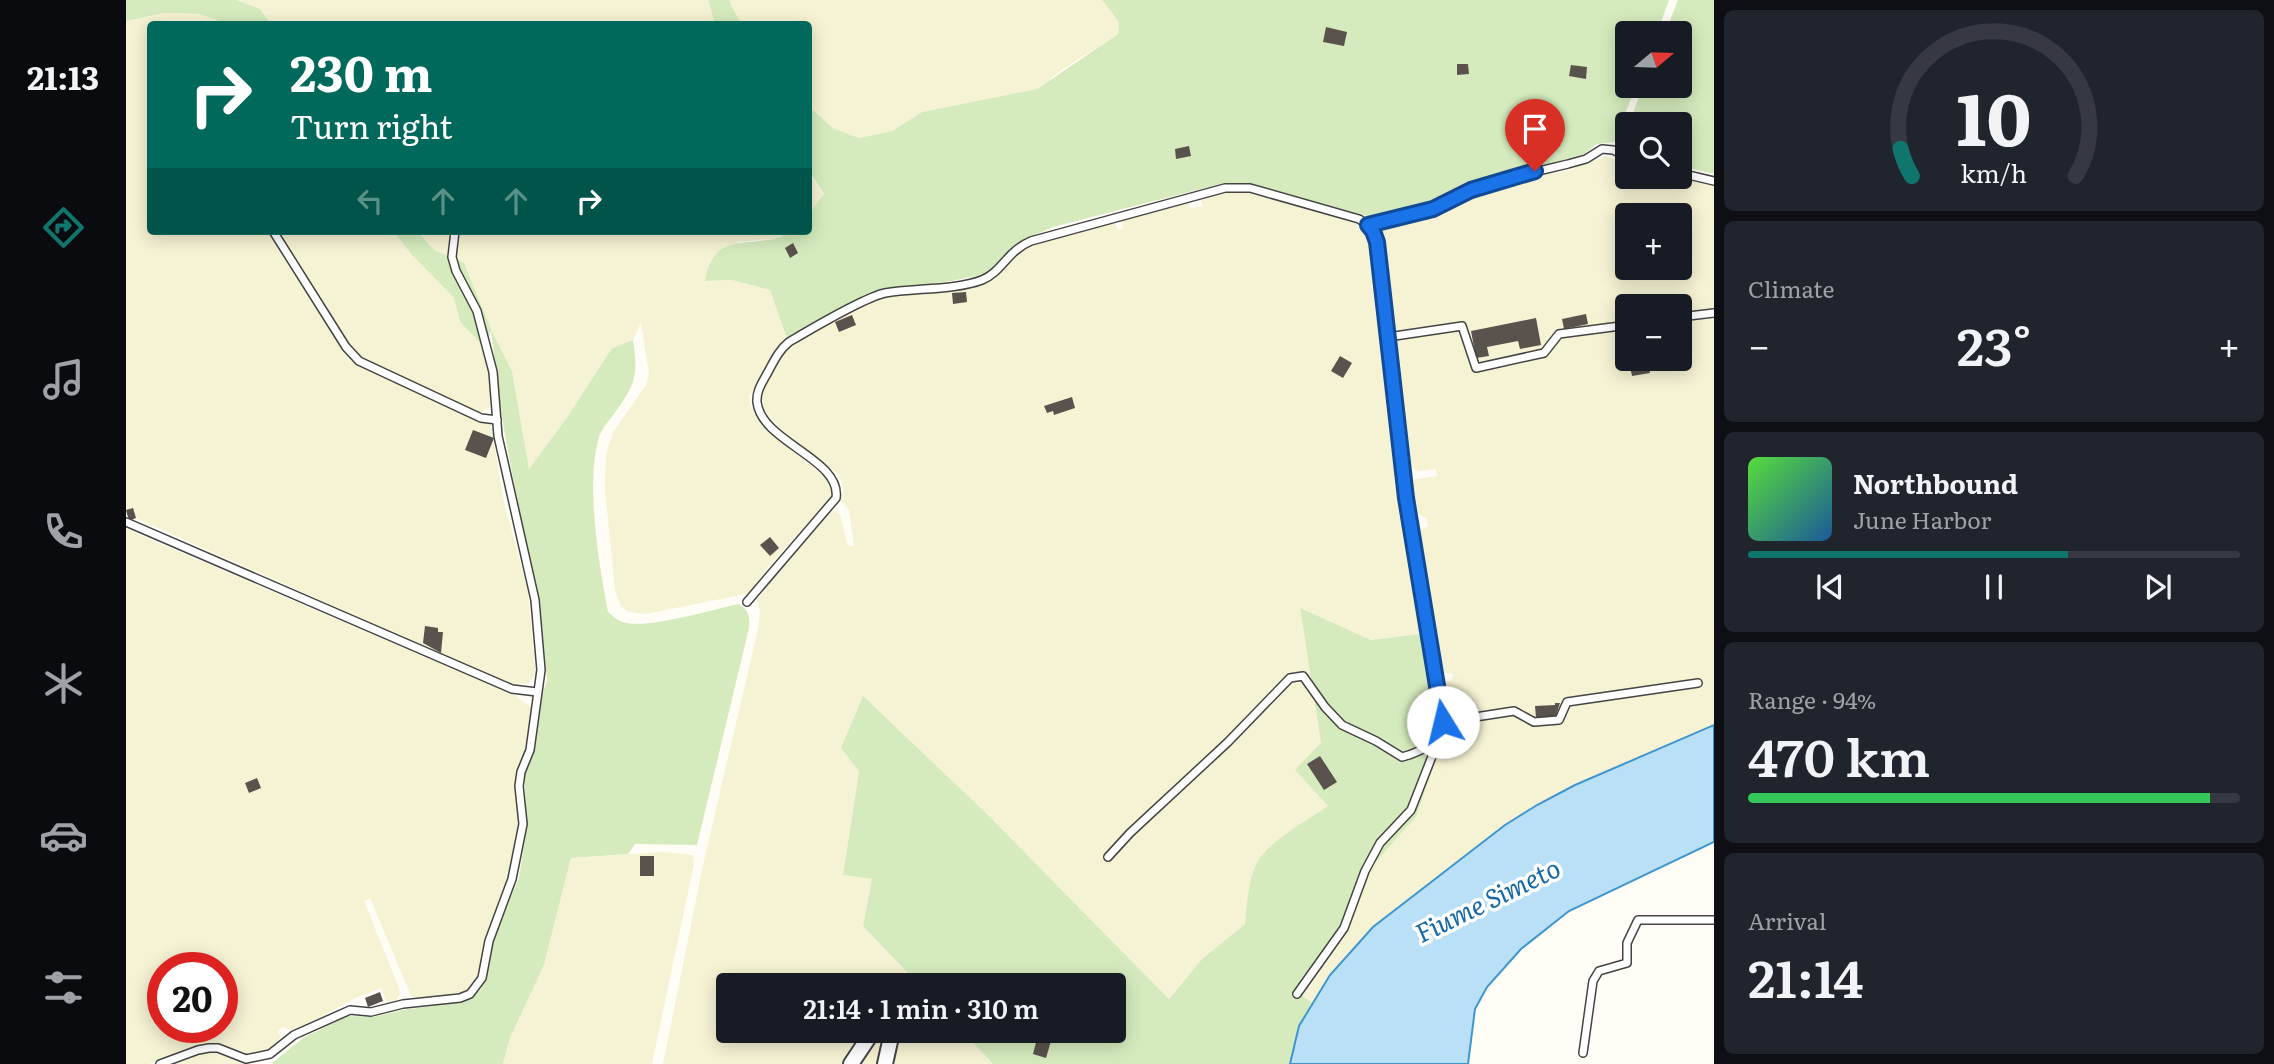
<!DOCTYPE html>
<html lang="en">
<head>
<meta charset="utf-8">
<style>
	body { margin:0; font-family:Literata,serif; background:#20242c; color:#f1f3f6; height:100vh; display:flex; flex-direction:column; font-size:26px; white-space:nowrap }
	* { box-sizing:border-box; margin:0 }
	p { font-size:23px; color:#9ea1a6 }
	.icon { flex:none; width:38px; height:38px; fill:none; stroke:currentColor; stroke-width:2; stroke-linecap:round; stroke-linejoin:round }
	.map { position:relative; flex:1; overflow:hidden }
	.sheet { display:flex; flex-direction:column; gap:10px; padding:10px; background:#0d0f14; width:560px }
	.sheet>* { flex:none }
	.banner { position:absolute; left:21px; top:21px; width:665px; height:214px; border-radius:7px; box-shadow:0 4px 18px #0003; background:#00695c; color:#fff; overflow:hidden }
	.needle { width:46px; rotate:71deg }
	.buttons { position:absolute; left:1489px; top:21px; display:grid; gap:14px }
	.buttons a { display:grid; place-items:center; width:77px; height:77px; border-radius:7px; background:#171b24; box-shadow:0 4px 18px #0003; font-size:35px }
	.speed { position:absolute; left:21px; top:952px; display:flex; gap:14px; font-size:35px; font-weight:700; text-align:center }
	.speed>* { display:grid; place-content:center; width:91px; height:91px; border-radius:50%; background:#171b24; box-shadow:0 4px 18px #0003; line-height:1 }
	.speed .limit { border:10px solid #d22; background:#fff; color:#111 }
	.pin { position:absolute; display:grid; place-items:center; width:60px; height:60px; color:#fff; margin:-72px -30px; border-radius:50% 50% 50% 0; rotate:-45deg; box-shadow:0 0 7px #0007 }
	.pin .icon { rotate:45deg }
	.me { position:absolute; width:77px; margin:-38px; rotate:351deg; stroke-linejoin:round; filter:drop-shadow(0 0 5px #0008) }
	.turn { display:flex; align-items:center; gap:24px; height:147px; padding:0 28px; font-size:32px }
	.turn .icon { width:91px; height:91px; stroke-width:2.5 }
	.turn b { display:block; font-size:49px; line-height:60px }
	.lanes { display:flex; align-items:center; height:66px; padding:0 28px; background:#0003; justify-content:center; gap:35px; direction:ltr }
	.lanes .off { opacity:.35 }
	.big { font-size:52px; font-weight:600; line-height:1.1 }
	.sheet .widget { flex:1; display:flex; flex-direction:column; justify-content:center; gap:10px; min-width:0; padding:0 24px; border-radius:10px; background:#20242c }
	.sheet .dial { align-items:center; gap:0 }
	.dial svg { height:182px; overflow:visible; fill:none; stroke:#363941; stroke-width:7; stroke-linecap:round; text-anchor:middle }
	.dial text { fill:#f1f3f6; stroke:none }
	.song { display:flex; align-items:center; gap:21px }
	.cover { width:84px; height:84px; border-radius:10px; background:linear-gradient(135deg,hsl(110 70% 55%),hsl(210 70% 35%)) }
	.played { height:7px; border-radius:4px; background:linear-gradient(90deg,#0f766e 65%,#363941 65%) }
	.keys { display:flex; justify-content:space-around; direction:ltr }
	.heat { display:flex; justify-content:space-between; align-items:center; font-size:38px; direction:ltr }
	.charge { height:10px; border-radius:5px; background:linear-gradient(90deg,#34c759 94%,#363941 0) }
	.trip { position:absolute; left:590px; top:973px; width:410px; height:70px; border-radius:7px; background:#171b24; box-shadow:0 4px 18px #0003; font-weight:600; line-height:70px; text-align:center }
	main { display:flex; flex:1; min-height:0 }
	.tab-bar { display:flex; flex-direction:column; width:126px; justify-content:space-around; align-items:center; background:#090b0e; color:#9ea1a6 }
	.tab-bar .icon { width:49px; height:49px }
	.tab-bar .current { color:#0f766e }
	.tab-bar b { font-size:32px; color:#f1f3f6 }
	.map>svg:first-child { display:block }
	.farmland { fill:#f6f3d4; fill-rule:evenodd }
	.green { fill:#d5ebbd }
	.water { fill:#b9e0f7; stroke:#3f96cf; stroke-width:2 }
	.building { fill:#5a524d }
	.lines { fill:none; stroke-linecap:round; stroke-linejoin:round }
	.service-casing { stroke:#444; stroke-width:10 }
	.minor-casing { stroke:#444; stroke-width:18 }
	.service { stroke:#fff; stroke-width:7 }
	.minor { stroke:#fff; stroke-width:14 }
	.route-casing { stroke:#114b97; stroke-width:18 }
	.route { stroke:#1a73e8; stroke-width:12 }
	.labels { text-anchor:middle; stroke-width:7; stroke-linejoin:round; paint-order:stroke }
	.water-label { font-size:26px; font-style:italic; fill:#1768a6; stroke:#fff }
</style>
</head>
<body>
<main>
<nav class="tab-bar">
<b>21:13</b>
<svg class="icon current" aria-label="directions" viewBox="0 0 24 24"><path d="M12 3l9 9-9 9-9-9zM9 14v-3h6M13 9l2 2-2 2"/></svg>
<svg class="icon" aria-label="music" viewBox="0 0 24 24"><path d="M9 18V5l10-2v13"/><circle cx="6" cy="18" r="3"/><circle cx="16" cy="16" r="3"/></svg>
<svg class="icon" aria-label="phone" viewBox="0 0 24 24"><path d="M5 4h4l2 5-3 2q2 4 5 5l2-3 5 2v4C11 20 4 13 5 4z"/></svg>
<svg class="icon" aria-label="climate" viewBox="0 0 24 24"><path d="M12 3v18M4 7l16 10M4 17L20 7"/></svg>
<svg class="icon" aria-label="car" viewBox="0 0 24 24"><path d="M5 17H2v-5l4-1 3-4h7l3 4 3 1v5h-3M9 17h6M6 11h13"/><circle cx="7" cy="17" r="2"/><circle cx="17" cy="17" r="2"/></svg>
<svg class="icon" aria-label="filters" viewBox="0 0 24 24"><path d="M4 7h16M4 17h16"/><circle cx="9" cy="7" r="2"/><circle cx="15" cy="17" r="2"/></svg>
</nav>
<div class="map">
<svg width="1588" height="1064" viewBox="0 0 1588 1064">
	<rect width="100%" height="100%" fill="#fffdf5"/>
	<g class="farmland">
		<polygon points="111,0 582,0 589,24 145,24 134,9"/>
		<polygon points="603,0 976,0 993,22 992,34 936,70 911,89 796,112 766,131 733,138 707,128 688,111 683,110 682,24 615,24"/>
		<polygon points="38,13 73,14 103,24 24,24 24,231 267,231 286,255 328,298 334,322 358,347 365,394 364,407 356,412 351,411 349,418 365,425 378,502 402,591 409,667 409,675 403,683 386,685 0,514 0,21"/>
		<path d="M1479,156L1501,164L1502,177H1546L1588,185V725L1449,785L1411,805L1379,825L1247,927L1204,975L1187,1003L1176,997L1221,932L1247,865L1290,817L1320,730L1335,723L1334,713H1319L1314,683L1326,681L1327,674L1313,672L1293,531L1302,526L1300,518L1292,514L1285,480L1311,476L1310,469L1293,471L1281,465L1267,341L1278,339L1277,332L1269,329L1264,322L1254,233L1256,229L1309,213L1347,193L1376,184L1443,170ZM1502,215H1554V268H1502ZM1502,306H1554V359H1502Z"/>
		<polygon points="682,171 698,195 683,214 682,214"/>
		<polygon points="1125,191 1232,222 1241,231 1247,242 1258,349 1294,634 1245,640 1174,609 1195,743 1203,806 1143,848 1129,865 1120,909 1119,924 1076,959 1043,999 859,812 737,697 733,771 717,875 746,879 737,926 793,985 602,985 602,1031 836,1031 867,1064 537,1064 577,865 632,629 634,612 631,600 654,568 707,510 714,514 722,546 728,546 723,510 715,501 718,489 713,475 654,429 637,408 636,389 657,351 678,336 756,298 849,287 859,283 869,277 889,255 908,243 989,223 992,230 997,229 996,221 1063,201 1064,208 1077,206 1074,198 1099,192"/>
		<polygon points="291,231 665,231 651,238 613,242 579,281 606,280 644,290 661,339 654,345 629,387 623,397 625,406 628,414 650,437 700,477 706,490 704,498 643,566 628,588 620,594 520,614 503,612 495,606 489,591 479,488 480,453 488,431 520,385 523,374 515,323 507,340 486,348 442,416 403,469 386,371 365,329 338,264 308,250"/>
		<path d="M0,529L388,695L405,707L400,748L392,770L390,786L394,825L383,878L360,940L352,977L348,986L342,991L332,995L292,998L285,996L244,898L238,901L273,988L274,994L270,1000L261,1003L255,988L230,998L168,1031L156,1027L152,1032L155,1037L141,1050L120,1053L92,1043L81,1044L23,1064H0ZM37,968H96V1027H37Z"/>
		<polygon points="538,852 567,855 568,864 526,1064 377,1064 384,1038 418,965 445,858"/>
		<polygon points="85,1051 92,1052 118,1064 44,1064 73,1053"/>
	</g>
	<g class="green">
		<polygon points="0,0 111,0 134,9 145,24 103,24 73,14 38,13 0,21"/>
		<polygon points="582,0 603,0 615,24 589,24"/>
		<path d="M976,0H1543L1531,33H1502V86H1510L1488,142L1471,144L1458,154L1441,159L1374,175L1344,186L1306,205L1249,218L1123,184L1098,183L927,227L892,242L884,248L872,265L857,275L819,282L756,290L661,339L644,290L606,280L579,281C587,233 618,247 651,238C656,237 661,232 666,231C671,230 677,231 682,231L683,214L698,194L683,171V110L688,111L707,128L733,138L766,131L796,112L911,89L992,34L993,22Z"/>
		<polygon points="1552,0 1588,0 1588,174 1554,166 1554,124 1503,124 1517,86 1554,86 1554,33 1539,33"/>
		<path d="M267,231H291L308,250L338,263L365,329L386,371L403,469L442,416L486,348L507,340C513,380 508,386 485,418C479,425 474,432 472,441C460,487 473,565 482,612C488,617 493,622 501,623C524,628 586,610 612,604C623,609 624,617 623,628L571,845L509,844L502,854L445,858L418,965L384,1038L377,1064H148L146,1063L177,1038L221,1016L248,1017L277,1010L333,1002L345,997L355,989L360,976L366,942L393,878L401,825L398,774L409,748L413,706L421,680L414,601L396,525L377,424L365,331L358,347L334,322L328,298L286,255Z"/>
		<path d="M1174,608L1245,640L1294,634L1310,716L1309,732L1320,730L1290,817L1247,865L1221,932L1176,996L1187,1003L1173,1026L1164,1064H867L836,1031H987V985H793L737,926L746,879L717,875L733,771L715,748L737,696L859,812L1043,999L1076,959L1119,924C1120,908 1123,879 1130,864C1142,841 1181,821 1202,806L1169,770L1195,743Z"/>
	</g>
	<polygon class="water" points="1588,725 1588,842 1443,911 1395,949 1361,987 1349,1009 1342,1064 1164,1064 1173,1026 1204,975 1247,927 1379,825 1411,805 1449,785"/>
	<g class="building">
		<polygon points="1200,27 1221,32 1218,46 1197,42"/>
		<polygon points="1331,64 1342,64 1343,74 1331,75"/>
		<polygon points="1445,65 1461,67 1460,79 1443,76"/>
		<polygon points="1063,146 1065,156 1050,159 1049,149"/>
		<polygon points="667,243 672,253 664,258 659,248"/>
		<polygon points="840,292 841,302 827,304 826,293"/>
		<polygon points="1460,314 1462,324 1438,329 1436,319"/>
		<polygon points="726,315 730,325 713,332 709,322"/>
		<polygon points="1410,318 1415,345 1394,349 1392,341 1361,347 1363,356 1350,358 1345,331"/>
		<polygon points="1214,356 1226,363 1217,378 1205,371"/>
		<polygon points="1528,362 1529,367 1523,368 1524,373 1506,376 1504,366"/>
		<polygon points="946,397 949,408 928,415 927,411 921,413 918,406"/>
		<polygon points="347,430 368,438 360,458 339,450"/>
		<polygon points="7,508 10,518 3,521 0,510"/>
		<polygon points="644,537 653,548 644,556 634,545"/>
		<polygon points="299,626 312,628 312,632 317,632 315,653 297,643"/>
		<polygon points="1429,703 1434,703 1430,716 1410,718 1409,706 1429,705"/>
		<polygon points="1194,756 1211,782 1198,790 1181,764"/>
		<polygon points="131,778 135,788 123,793 119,783"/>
		<rect x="514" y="856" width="14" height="20"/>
		<polygon points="254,992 257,1001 242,1007 239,998"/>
		<polygon points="913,1031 927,1034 920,1058 907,1054"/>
	</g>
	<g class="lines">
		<defs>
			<g id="service">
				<polyline points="1554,173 1588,181"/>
				<polyline points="147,231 220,347 233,361 355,418 371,420"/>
				<polyline points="1554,317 1588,313"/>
				<polyline points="1262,337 1336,326 1350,368 1418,353 1433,334 1502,325"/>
				<polyline points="0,522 386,689 411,692"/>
				<path d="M621,602L710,498C716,459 635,442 631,402C630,391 637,381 642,372C648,361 653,350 663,342C685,329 737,298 759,293C788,288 830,290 856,280C876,272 881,251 905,241L1099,188H1124L1233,219L1242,225L1307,209L1345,190L1375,180L1442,164L1460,159L1476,149L1487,150L1502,157"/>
				<polyline points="1317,722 1388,711 1408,722 1433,720 1441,702 1572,683"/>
				<path d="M982,857L1004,833L1102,742L1164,678L1177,676L1199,707L1216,725L1250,741L1276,757C1295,752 1314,743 1317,722L1280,498L1251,242L1247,231L1242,225"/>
				<polyline points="1171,994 1218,928 1239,871 1254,843 1285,810 1314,736"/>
				<polyline points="1457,1053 1467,981 1473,971 1501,963 1501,943 1512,920 1588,920"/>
				<polyline points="34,1064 72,1050 83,1048 92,1048 120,1059 144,1054 168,1035 224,1010 245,1012 277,1004 334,998 344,994 356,978 363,941 386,879 397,824 393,786 395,772 404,750 415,670 409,600 372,436 367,372 351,311 330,271 326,257 329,231"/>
			</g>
			<g id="minor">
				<polyline points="725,1064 747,1031"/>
				<polyline points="759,1064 765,1037 763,1031"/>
			</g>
		</defs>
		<use href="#service" class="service-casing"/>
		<use href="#minor" class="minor-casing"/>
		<use href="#service" class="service"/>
		<use href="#minor" class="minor"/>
	</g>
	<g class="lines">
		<defs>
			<polyline id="route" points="1317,722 1280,498 1251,242 1247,231 1242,225 1307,209 1345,190 1409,171"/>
		</defs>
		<use href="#route" class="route-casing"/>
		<use href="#route" class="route"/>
	</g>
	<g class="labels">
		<g class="water-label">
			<text transform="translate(1362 901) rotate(-26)" y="9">Fiume Simeto</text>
		</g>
	</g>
</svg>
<div class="buttons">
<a><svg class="needle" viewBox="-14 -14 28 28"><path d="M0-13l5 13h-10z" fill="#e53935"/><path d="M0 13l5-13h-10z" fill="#9ea1a6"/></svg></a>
<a><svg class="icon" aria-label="search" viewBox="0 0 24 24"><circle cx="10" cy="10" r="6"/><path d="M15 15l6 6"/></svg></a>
<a>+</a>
<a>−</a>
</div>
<div class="speed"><div class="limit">20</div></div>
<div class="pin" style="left:1409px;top:171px;background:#d93025"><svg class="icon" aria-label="arrive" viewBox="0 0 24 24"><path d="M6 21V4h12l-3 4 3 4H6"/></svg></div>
<svg class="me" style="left:1317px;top:722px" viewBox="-20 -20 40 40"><circle r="19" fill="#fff"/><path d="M0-13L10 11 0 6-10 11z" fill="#1a73e8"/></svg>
<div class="trip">21:14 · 1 min · 310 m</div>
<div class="banner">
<div class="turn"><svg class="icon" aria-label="right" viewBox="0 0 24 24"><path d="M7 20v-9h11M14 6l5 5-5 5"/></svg><div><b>230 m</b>Turn right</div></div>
<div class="lanes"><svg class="icon off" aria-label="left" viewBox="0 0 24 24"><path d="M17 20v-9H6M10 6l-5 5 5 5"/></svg><svg class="icon off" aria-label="ahead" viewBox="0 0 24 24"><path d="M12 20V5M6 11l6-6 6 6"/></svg><svg class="icon off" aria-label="ahead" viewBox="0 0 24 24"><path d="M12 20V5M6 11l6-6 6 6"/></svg><svg class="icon" aria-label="right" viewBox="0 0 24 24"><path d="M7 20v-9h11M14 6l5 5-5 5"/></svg></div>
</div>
</div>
<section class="sheet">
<div class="widget dial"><svg viewBox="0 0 100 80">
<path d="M14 69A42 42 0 1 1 86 69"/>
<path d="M14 69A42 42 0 0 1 9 57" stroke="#0f766e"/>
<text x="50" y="56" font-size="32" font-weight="700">10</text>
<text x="50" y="72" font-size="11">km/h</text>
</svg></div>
<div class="widget"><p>Climate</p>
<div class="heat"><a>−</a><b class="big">23°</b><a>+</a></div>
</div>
<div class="widget">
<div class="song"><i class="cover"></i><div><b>Northbound</b><p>June Harbor</p></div></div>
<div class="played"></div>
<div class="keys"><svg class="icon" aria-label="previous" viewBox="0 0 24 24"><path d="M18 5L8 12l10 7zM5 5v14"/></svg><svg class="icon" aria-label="pause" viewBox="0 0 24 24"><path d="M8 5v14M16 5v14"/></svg><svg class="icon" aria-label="next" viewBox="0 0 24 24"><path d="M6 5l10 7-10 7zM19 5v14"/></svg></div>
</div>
<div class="widget"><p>Range · 94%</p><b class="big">470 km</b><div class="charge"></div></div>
<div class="widget"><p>Arrival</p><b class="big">21:14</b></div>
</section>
</main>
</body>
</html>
